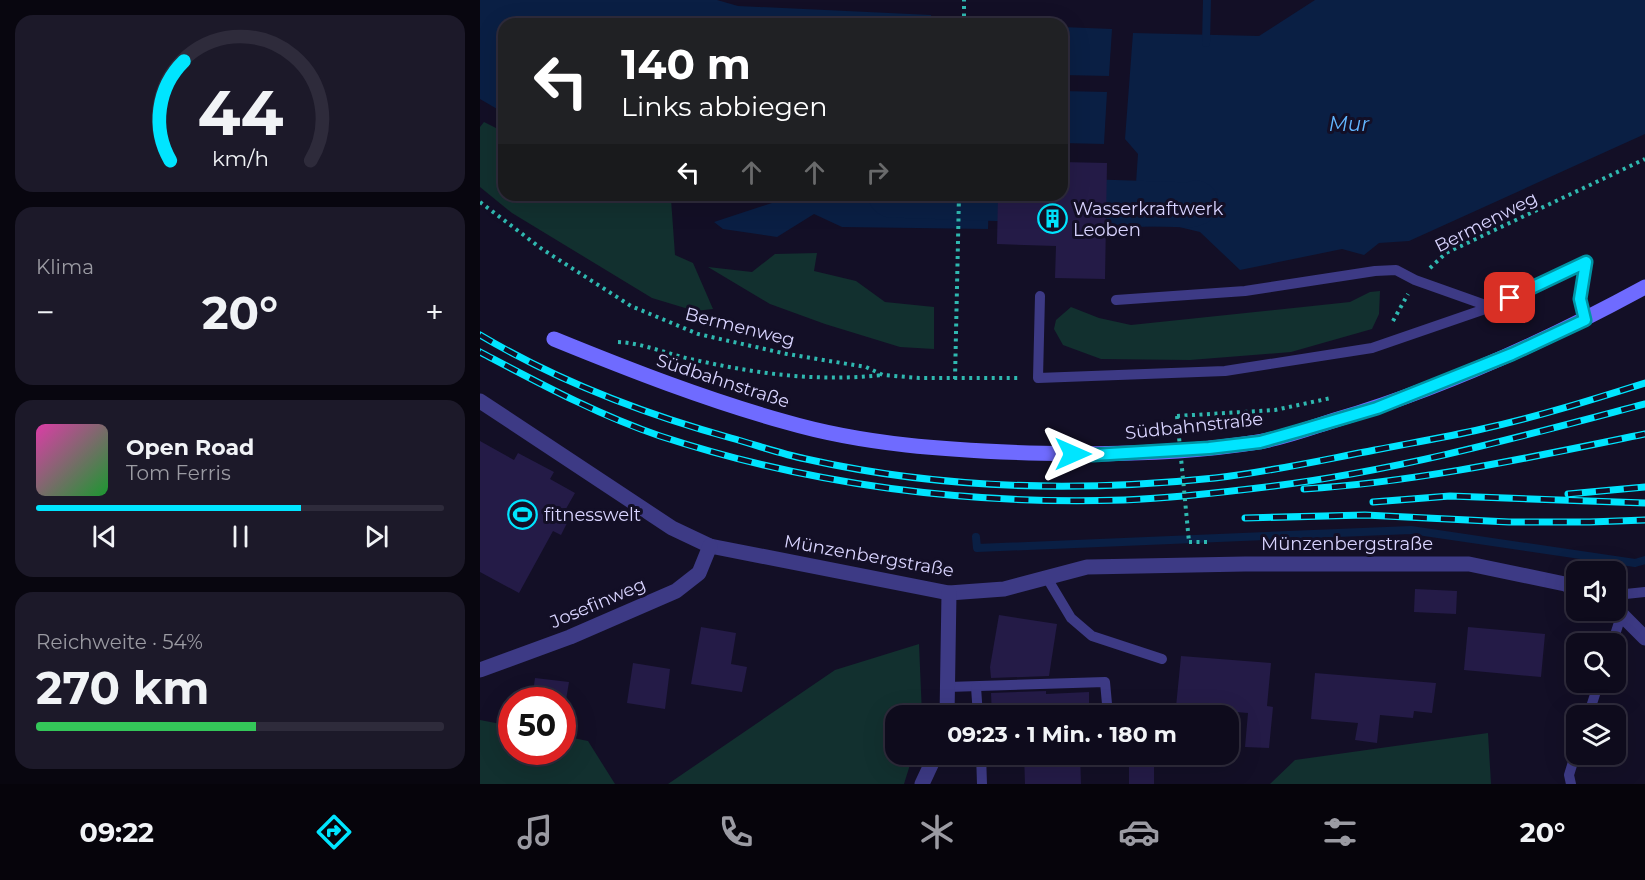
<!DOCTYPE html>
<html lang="de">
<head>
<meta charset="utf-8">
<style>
	body { margin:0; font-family:Montserrat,sans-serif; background:#1c1929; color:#f1f3f6; height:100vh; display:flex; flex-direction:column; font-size:22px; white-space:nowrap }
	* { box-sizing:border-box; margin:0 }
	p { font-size:20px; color:#9b9ba3 }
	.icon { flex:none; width:33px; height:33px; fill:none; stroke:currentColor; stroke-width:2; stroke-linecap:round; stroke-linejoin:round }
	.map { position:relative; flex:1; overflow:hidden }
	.panel { display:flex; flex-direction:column; gap:15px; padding:15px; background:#08060f; width:480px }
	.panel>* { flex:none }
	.banner { position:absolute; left:18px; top:18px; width:570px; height:183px; border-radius:18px; box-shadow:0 6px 24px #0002,0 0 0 2px #2e2b3b; background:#202124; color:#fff; overflow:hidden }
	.tools { position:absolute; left:1086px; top:561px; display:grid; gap:12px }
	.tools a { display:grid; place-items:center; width:60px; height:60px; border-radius:12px; background:#0e0b1c; box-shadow:0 6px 24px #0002,0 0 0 2px #2e2b3b; font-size:30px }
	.speed { position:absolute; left:18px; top:687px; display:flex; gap:12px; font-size:30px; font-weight:700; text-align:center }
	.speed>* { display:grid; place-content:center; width:78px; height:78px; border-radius:50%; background:#0e0b1c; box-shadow:0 6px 24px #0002,0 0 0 2px #2e2b3b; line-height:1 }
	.speed .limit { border:9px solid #d22; background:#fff; color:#111 }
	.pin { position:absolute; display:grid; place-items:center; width:51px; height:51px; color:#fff; margin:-26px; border-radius:12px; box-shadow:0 3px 9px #0006 }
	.me { position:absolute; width:66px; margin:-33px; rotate:90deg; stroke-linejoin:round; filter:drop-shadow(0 0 4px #0008) }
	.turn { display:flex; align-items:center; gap:21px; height:126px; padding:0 24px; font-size:27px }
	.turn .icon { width:78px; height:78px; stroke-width:2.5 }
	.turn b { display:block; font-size:42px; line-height:51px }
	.lanes { display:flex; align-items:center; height:57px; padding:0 24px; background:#0003; justify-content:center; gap:30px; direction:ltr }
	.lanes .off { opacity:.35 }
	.big { font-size:45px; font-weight:700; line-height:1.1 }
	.panel .tile { flex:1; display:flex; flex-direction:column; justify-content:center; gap:9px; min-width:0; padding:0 21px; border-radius:18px; background:#1c1929 }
	.panel .dial { align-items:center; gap:0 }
	.dial svg { height:156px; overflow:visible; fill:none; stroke:#2e2b3b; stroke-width:7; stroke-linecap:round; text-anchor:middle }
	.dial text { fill:#f1f3f6; stroke:none }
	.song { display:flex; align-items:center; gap:18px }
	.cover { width:72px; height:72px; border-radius:9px; background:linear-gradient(135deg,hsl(320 70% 55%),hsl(130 70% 35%)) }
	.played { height:6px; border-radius:3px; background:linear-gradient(90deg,#00e5ff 65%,#2e2b3b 65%) }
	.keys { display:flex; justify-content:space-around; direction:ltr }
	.heat { display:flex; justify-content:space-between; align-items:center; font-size:33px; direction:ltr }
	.charge { height:9px; border-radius:4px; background:linear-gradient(90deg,#34c759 54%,#2e2b3b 0) }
	.trip { position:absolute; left:405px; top:705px; width:354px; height:60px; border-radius:18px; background:#0e0b1c; box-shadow:0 6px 24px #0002,0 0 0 2px #2e2b3b; font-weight:700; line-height:60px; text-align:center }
	.dock { display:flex; height:96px; justify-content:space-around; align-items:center; background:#06040b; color:#9b9ba3 }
	.dock .icon { width:42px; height:42px }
	.dock .on { color:#00e5ff }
	.dock b { font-size:27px; color:#f1f3f6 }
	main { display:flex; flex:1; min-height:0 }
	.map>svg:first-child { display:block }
	.green { fill:#12302f }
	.water { fill:#0a1f44 }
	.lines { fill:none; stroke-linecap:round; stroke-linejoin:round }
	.stream { stroke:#0a1f44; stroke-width:8 }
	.river { stroke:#0a1f44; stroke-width:45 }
	.building { fill:#241b47 }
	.path { stroke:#2fb8b0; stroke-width:4; stroke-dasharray:3 4.5; stroke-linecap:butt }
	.service { stroke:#3d3a85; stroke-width:10 }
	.minor { stroke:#3d3a85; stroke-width:15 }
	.secondary { stroke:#6f6bff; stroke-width:15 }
	.rail-casing { stroke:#00e5ff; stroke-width:7 }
	.rail { stroke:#130f26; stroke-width:4.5; stroke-dasharray:14; stroke-linecap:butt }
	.path-bridge { stroke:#2fb8b0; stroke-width:4; stroke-dasharray:3 4.5; stroke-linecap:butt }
	.route-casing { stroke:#0095a6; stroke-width:15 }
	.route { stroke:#00e5ff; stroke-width:10 }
	.labels { text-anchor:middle; stroke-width:6; stroke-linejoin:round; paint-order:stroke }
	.poi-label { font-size:18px; fill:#d9d4ff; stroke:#130f26; text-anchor:start }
	.street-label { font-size:18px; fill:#d9d4ff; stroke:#130f26 }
	.water-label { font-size:20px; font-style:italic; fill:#62b6ff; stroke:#130f26 }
</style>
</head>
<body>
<main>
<section class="panel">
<div class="tile dial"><svg viewBox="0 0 100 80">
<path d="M14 69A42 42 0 1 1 86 69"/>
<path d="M14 69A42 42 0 0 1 21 18" stroke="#00e5ff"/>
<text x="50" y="56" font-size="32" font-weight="700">44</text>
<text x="50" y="72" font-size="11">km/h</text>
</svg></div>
<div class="tile"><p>Klima</p>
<div class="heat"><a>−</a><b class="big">20°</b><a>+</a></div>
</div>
<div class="tile">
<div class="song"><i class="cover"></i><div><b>Open Road</b><p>Tom Ferris</p></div></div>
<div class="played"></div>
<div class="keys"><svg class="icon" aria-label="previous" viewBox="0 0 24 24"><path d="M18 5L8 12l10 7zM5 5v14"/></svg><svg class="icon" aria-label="pause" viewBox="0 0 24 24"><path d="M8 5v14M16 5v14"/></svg><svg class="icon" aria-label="next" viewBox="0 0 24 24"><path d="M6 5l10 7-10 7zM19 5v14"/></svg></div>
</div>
<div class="tile"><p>Reichweite · 54%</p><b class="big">270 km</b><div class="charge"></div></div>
</section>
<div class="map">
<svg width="1165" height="784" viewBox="0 0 1165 784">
	<rect width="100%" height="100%" fill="#130f26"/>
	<g class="green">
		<polygon points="4,122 24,132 24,195 178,195 191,199 195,255 213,263 233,309 215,311 172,298 32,213 0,187 0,127"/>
		<polygon points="337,253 334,271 376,281 405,302 454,307 454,349 420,347 345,324 290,304 228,267 272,272 295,254"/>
		<polygon points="900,291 899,314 892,329 811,352 710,360 621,359 583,345 574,329 576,320 591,307 619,318 651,325 870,302 890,292"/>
		<polygon points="439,644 442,715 416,716 416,754 433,755 424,784 188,784 355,670"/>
		<polygon points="0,720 31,726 32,752 82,752 83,736 108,741 135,784 0,784"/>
		<polygon points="1008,733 1011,784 790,784 815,760"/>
	</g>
	<g class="water">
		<polygon points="0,0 237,0 258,6 451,15 451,20 527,24 24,24 24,113 0,99"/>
		<polygon points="835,0 1165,0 1165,134 929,241 899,243 884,255 862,249 760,270 720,232 695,226 653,227 658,154 645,139 653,33 779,36"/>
		<polygon points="582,27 632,29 629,76 582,75"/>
		<polygon points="582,91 627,92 624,144 582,143"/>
		<polygon points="276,195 509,195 508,229 362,227 334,214 297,237 243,229 234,222 295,202"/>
	</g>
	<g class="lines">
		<g class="stream">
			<polyline points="726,43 727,0"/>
			<polyline points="496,537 497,548 931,530 1155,563 1165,560"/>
		</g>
		<polyline class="river" points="411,195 710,205 716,203"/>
	</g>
	<g class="building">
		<polygon points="582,162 627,163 625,279 575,278 576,246 517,244 518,195 582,195"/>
		<polygon points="0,441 34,460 38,453 74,472 70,479 95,493 83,514 90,517 81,535 73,531 39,593 0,572"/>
		<polygon points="935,589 977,591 976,614 934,612"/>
		<polygon points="519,615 577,624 569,676 511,678 510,667"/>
		<polygon points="221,627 256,633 251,664 267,667 262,692 211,684"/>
		<polygon points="988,627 1065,634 1061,677 984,670"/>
		<polygon points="701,656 791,663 787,706 793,707 789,748 765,747 768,713 696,707"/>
		<polygon points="153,663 190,669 185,709 147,703"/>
		<polygon points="835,673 956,683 952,713 934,711 933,718 900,715 897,743 875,740 878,723 831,719"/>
		<polygon points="55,678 89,682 86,700 52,700"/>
		<polygon points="566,691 566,694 609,692 609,716 512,716 511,693"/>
		<polygon points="544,754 600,754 601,784 545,784"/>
		<rect x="649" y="754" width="25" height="30"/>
	</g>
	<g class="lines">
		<g class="path">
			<polyline points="484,24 484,0"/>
			<polyline points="0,202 62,249 151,306 218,334 307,354 386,367 403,375 439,378 541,378"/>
			<polyline points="950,268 966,253 1165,159"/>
			<polyline points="913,321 928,294"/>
			<path d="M138,342C164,343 189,355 215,360C279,374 337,382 403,375"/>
			<polyline points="475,379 479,195"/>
			<polyline points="697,416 795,410 851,398"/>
			<polyline points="709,542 728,542"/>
		</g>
		<g class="service">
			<polyline points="560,296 558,378 745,371 892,348 1011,307"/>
			<polyline points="636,300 765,291 895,271 916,270 935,280 1011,307 1106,262"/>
			<polyline points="1105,320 1100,299 1106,262"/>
			<polyline points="567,578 591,618 612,636 682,659"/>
			<polyline points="1136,595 1165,592"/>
			<polyline points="1132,644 1142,613"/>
			<polyline points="468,687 625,682 628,715"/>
			<polyline points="496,687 498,716"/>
			<polyline points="1108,716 1119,682"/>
			<polyline points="501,754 502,784"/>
			<polyline points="1091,784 1089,775 1096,752"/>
		</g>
		<g class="minor">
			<polyline points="0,401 192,528 230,546 469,593 524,589 607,567 765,564 989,564 1085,584 1096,589"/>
			<polyline points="1136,609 1165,638"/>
			<polyline points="0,670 90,637 196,591 219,573 230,546"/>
			<polyline points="467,716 469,593"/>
			<polyline points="442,784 456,754"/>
		</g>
		<path class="secondary" d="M74,339C150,370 227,400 306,422C385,445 467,450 549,453C624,455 704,454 778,442C804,438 830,428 855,420C963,388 1066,341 1165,287"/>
		<defs>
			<g id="rail">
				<path d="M0,335C78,381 164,414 251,438C276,445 301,454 326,459C459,489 600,492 735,478C789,472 842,460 895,450C931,443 967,437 1002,429C1057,417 1111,400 1165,383"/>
				<path d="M0,352C59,383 118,415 180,436C330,485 487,505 644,500C693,498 746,492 794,486C920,470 1043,436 1165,404"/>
				<path d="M824,489C938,482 1052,457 1165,434"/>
				<polyline points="1088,494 1165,487"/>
				<polyline points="893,502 970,496 1165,503"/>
				<polyline points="765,518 885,515 1029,522 1110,522 1165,520"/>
			</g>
		</defs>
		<use href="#rail" class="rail-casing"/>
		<use href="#rail" class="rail"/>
		<polyline class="path-bridge" points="697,416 709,542"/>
	</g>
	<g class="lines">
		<defs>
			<polyline id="route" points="593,454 613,455 729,448 780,442 819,431 897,408 1032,354 1105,320 1100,299 1106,262 1030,298"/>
		</defs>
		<use href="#route" class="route-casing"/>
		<use href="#route" class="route"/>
	</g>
	<defs>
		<symbol id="building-ring" viewBox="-11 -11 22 22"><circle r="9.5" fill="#130f26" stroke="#00e5ff" stroke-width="1.5"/><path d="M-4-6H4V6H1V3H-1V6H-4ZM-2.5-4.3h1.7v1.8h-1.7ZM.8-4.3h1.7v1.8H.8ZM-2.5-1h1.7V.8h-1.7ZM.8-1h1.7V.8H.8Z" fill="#00e5ff"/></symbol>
		<symbol id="stadium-ring" viewBox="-11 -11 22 22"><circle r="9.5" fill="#130f26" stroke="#00e5ff" stroke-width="1.5"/><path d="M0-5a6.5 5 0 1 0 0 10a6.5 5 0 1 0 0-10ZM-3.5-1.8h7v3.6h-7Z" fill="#00e5ff"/></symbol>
	</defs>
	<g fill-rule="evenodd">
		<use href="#building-ring" x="556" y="202" width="33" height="33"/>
		<use href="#stadium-ring" x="26" y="498" width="33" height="33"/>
	</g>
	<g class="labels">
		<g class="poi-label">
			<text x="593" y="215">Wasserkraftwerk<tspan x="593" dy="21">Leoben</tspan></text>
			<text x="64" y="521">fitnesswelt</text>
		</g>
		<g class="street-label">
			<text transform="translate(1006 222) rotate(-27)" y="6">Bermenweg</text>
			<text transform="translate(260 327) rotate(14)" y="6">Bermenweg</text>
			<text transform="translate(243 381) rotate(18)" y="6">Südbahnstraße</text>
			<text transform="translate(714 426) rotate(-6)" y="6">Südbahnstraße</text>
			<text x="867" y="550">Münzenbergstraße</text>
			<text transform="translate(389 556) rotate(10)" y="6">Münzenbergstraße</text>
			<text transform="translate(118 603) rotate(-23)" y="6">Josefinweg</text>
		</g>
		<g class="water-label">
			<text x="869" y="131">Mur</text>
		</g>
	</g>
</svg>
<div class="tools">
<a><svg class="icon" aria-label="sound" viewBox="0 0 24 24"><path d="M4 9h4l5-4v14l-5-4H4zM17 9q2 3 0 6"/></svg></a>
<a><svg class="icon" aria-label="search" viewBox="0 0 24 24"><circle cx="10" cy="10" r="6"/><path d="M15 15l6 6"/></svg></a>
<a><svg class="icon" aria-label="layers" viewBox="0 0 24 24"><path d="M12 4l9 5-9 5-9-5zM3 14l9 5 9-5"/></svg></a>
</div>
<div class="speed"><div class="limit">50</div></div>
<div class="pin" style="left:1030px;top:298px;background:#d93025"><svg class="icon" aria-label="arrive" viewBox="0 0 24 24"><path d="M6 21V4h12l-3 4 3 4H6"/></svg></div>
<svg class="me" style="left:593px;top:454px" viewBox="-20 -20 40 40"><path d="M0-17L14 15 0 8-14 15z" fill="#00e5ff" stroke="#fff" stroke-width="4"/></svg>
<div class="trip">09:23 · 1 Min. · 180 m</div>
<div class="banner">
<div class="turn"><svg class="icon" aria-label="left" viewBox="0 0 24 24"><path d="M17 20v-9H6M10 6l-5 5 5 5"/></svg><div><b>140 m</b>Links abbiegen</div></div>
<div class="lanes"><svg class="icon" aria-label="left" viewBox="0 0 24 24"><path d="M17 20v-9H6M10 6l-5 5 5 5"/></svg><svg class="icon off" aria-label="ahead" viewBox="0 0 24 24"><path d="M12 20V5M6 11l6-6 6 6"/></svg><svg class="icon off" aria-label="ahead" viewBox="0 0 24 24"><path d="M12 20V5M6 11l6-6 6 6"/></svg><svg class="icon off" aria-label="right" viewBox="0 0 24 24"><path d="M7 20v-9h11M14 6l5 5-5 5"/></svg></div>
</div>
</div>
</main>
<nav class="dock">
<b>09:22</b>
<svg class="icon on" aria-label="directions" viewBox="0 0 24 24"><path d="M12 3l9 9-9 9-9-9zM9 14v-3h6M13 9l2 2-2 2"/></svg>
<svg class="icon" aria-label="music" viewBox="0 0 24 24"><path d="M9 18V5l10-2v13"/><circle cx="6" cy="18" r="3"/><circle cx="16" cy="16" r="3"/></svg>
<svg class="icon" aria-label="phone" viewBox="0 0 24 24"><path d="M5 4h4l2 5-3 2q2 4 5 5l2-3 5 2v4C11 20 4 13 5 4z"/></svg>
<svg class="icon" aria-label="climate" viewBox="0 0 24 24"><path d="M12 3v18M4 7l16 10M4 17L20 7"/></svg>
<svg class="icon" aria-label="car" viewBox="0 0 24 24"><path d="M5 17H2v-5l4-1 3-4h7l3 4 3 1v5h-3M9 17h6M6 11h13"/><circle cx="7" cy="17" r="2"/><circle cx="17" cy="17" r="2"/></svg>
<svg class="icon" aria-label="filters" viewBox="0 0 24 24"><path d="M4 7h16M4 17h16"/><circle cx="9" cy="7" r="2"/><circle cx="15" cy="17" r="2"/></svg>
<b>20°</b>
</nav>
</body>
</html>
